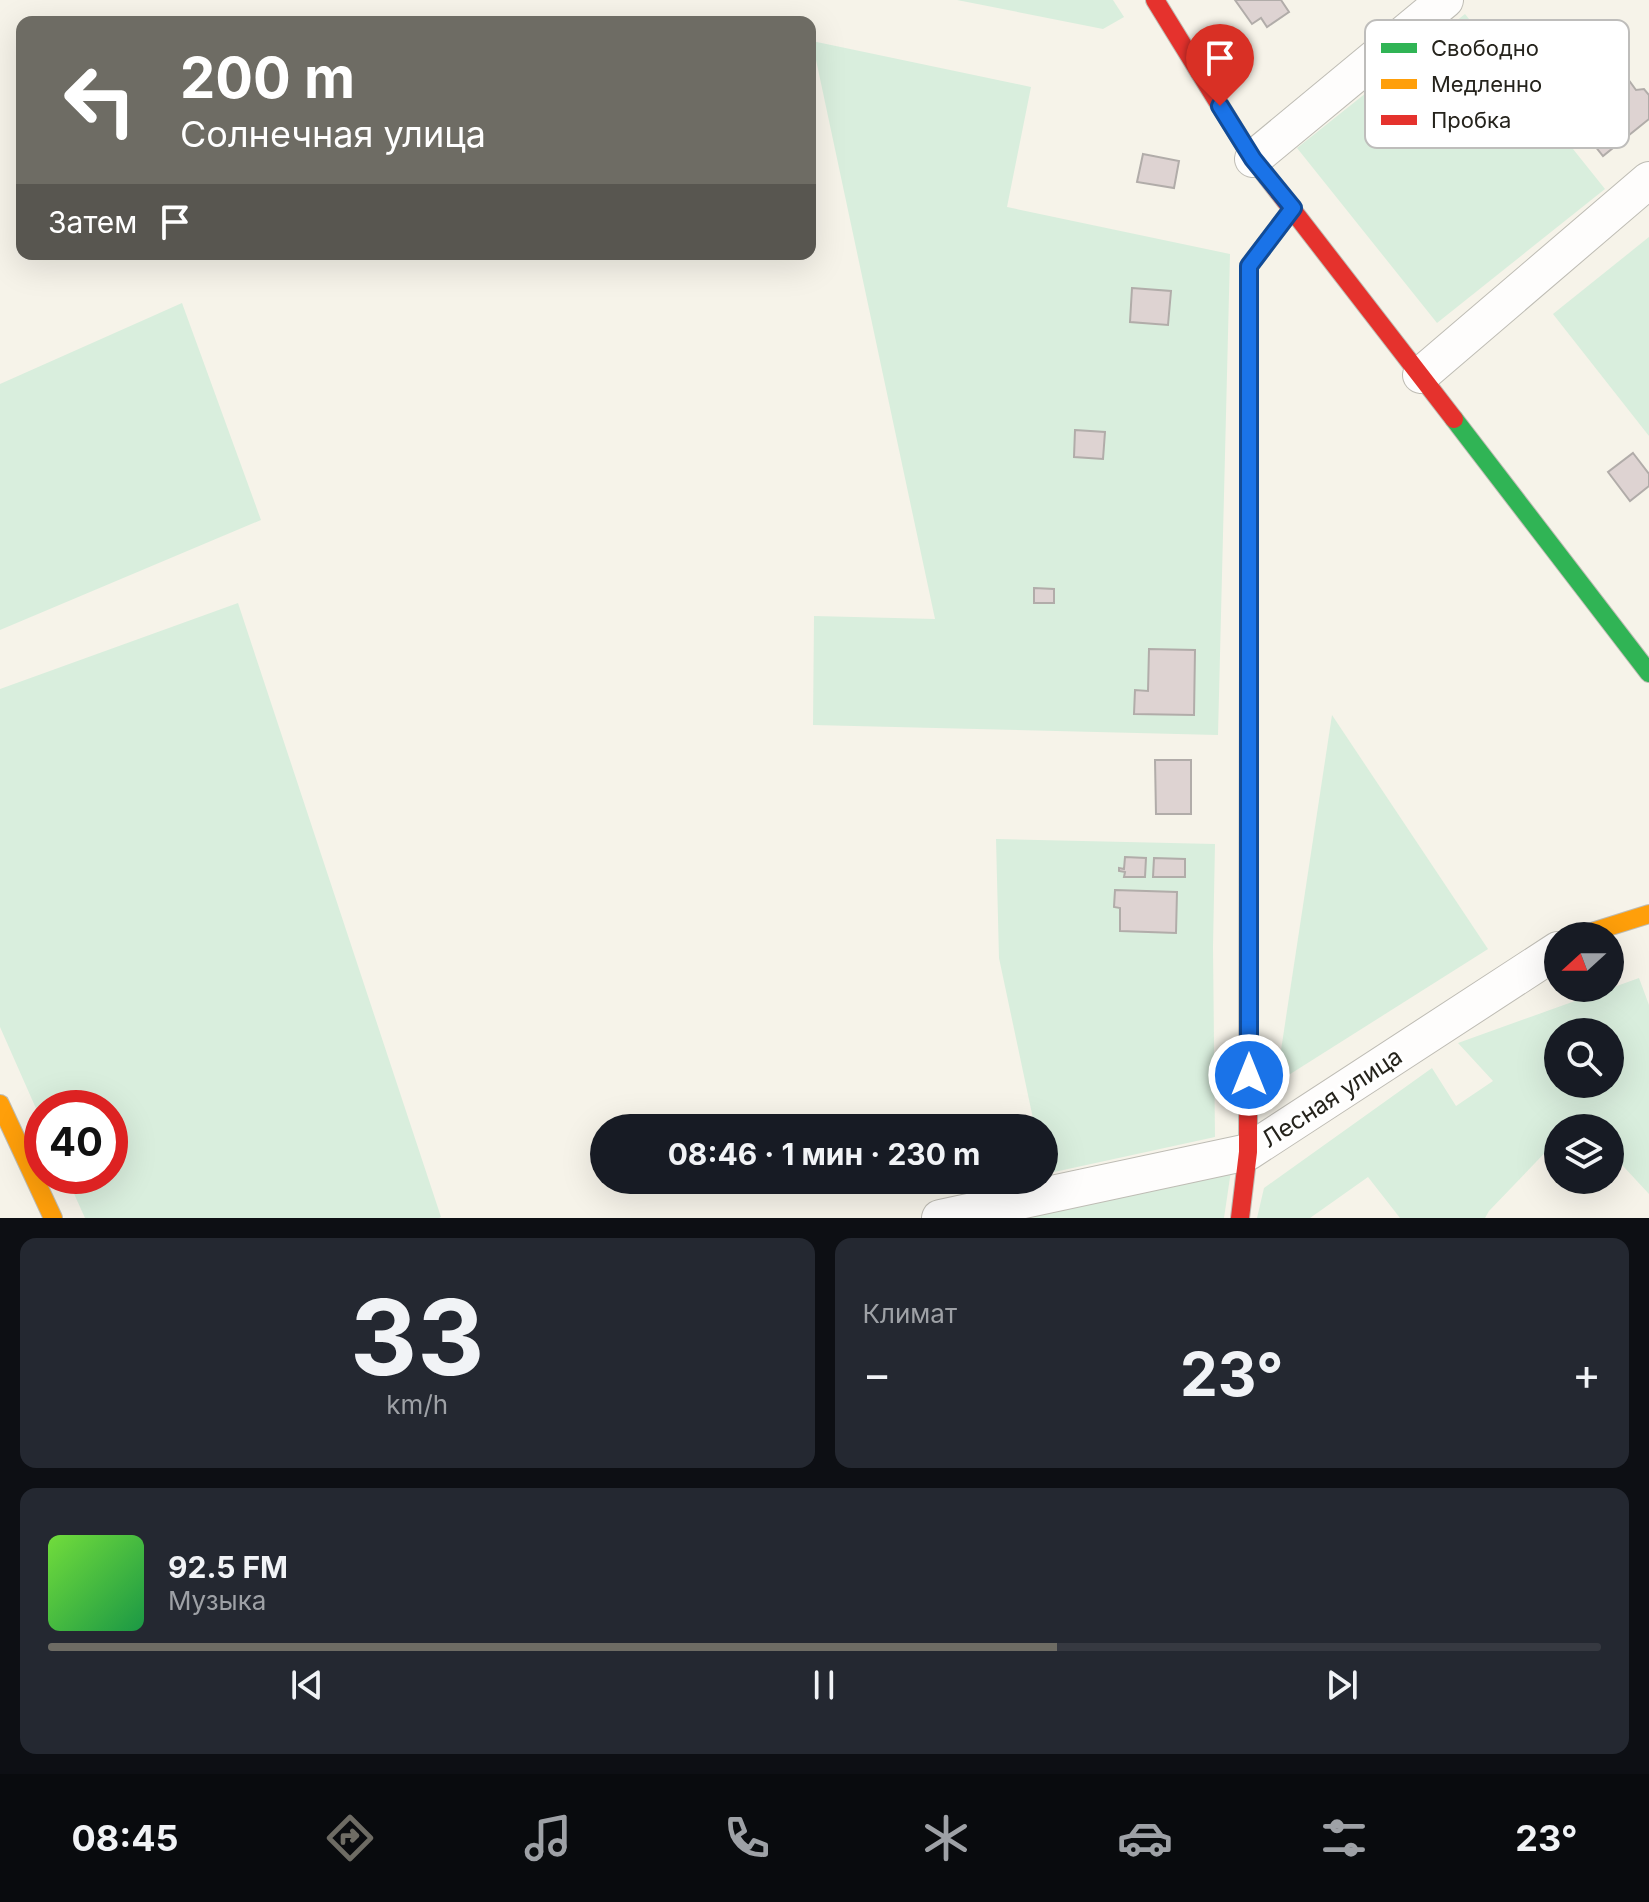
<!DOCTYPE html>
<html lang="ru">
<head>
<meta charset="utf-8">
<style>
	body { margin:0; font-family:Inter,sans-serif; background:#242831; color:#f1f3f6; height:100vh; display:flex; flex-direction:column; font-size:30px; white-space:nowrap }
	* { box-sizing:border-box; margin:0 }
	p { font-size:26px; color:#9ea1a6 }
	.icon { flex:none; width:44px; height:44px; fill:none; stroke:currentColor; stroke-width:2; stroke-linecap:round; stroke-linejoin:round }
	.map { position:relative; height:1218px; overflow:hidden }
	.side { display:flex; flex-direction:column; gap:20px; padding:20px; background:#0d0f14; flex:1 }
	.side>* { flex:none }
	.top-card { position:absolute; left:16px; top:16px; width:800px; height:244px; border-radius:16px; box-shadow:0 8px 32px #0002; background:#6e6c64; color:#fff; overflow:hidden }
	.needle { width:52px; rotate:249deg }
	.controls { position:absolute; left:1544px; top:922px; display:grid; gap:16px }
	.controls a { display:grid; place-items:center; width:80px; height:80px; border-radius:50%; background:#171b24; box-shadow:0 8px 32px #0002; font-size:40px }
	.speed { position:absolute; left:24px; top:1090px; display:flex; gap:16px; font-size:40px; font-weight:700; text-align:center }
	.speed>* { display:grid; place-content:center; width:104px; height:104px; border-radius:50%; background:#171b24; box-shadow:0 8px 32px #0002; line-height:1 }
	.speed .limit { border:12px solid #d22; background:#fff; color:#111 }
	.pin { position:absolute; display:grid; place-items:center; width:68px; height:68px; color:#fff; margin:-82px -34px; border-radius:50% 50% 50% 0; rotate:-45deg; box-shadow:0 0 8px #0007 }
	.pin .icon { rotate:45deg }
	.me { position:absolute; width:88px; margin:-44px; rotate:0deg; stroke-linejoin:round; filter:drop-shadow(0 0 6px #0008) }
	.turn { display:flex; align-items:center; gap:28px; height:168px; padding:0 32px; font-size:36px }
	.turn .icon { width:104px; height:104px; stroke-width:2.5 }
	.turn b { display:block; font-size:56px; line-height:68px }
	.then { display:flex; align-items:center; height:76px; padding:0 32px; background:#0003; gap:16px; font-size:30px }
	.big { font-size:60px; font-weight:700; line-height:1.1 }
	.side .widget { flex:1; display:flex; flex-direction:column; justify-content:center; gap:12px; min-width:0; padding:0 28px; border-radius:16px; background:#242831 }
	.side .dial { align-items:center; gap:0 }
	.dial b { font-size:104px; line-height:1 }
	.song { display:flex; align-items:center; gap:24px }
	.cover { width:96px; height:96px; border-radius:12px; background:linear-gradient(135deg,hsl(100 70% 55%),hsl(140 70% 35%)) }
	.played { height:8px; border-radius:4px; background:linear-gradient(90deg,#6e6c64 65%,#363941 65%) }
	.keys { display:flex; justify-content:space-around; direction:ltr }
	.heat { display:flex; justify-content:space-between; align-items:center; font-size:44px; direction:ltr }
	.side .tiles { flex:1; display:grid; gap:20px; grid-template-columns:1fr 1fr }
	.widget:last-child { grid-column:span 2 }
	.trip { position:absolute; left:590px; top:1114px; width:468px; height:80px; border-radius:40px; background:#171b24; box-shadow:0 8px 32px #0002; font-weight:700; line-height:80px; text-align:center }
	.tabs { display:flex; height:128px; justify-content:space-around; align-items:center; background:#090b0e; color:#9ea1a6 }
	.tabs .icon { width:56px; height:56px }
	.tabs .active { color:#6e6c64 }
	.tabs b { font-size:36px; color:#f1f3f6 }
	.map>svg:first-child { display:block }
	.green { fill:#d9eedd; fill-rule:evenodd }
	.building { fill:#ded3d2; stroke:#b1aca9; stroke-width:2 }
	.lines { fill:none; stroke-linecap:round; stroke-linejoin:round }
	.street-casing { stroke:#bebcb4; stroke-width:38 }
	.fast-casing { stroke:#bebcb4; stroke-width:20 }
	.slow-casing { stroke:#bebcb4; stroke-width:20 }
	.jam-casing { stroke:#bebcb4; stroke-width:20 }
	.street { stroke:#fefdfc; stroke-width:36 }
	.fast { stroke:#30b455; stroke-width:18 }
	.slow { stroke:#ff9f0a; stroke-width:18 }
	.jam { stroke:#e5322d; stroke-width:18 }
	.route-casing { stroke:#114b97; stroke-width:20 }
	.route { stroke:#1a73e8; stroke-width:14 }
	.labels { text-anchor:middle; stroke-width:6; stroke-linejoin:round; paint-order:stroke }
	.street-label { font-size:24px; fill:#25231c; stroke:#fff }
	.key { fill:#fff; stroke:#bebdbb; stroke-width:2 }
	.key-label { font-size:22px; fill:#25231c }
</style>
</head>
<body>
<div class="map">
<svg width="1649" height="1218" viewBox="0 0 1649 1218">
	<rect width="100%" height="100%" fill="#f6f3e9"/>
	<g class="green">
		<polygon points="957,0 1113,0 1124,17 1103,29"/>
		<polygon points="1465,14 1605,189 1437,323 1297,148"/>
		<polygon points="812,41 1031,87 1007,207 1230,254 1218,735 813,725 814,616 935,619"/>
		<polygon points="1649,237 1649,436 1553,314"/>
		<polygon points="182,303 261,520 0,630 0,384"/>
		<polygon points="238,603 441,1217 439,1218 85,1218 66,1176 110,1176 110,1108 42,1108 42,1122 0,1027 0,689"/>
		<polygon points="1332,715 1488,949 1276,1083"/>
		<polygon points="996,839 1215,844 1213,947 1215,1137 1045,1174 1044,1128 1035,1128 999,958"/>
		<path d="M1639,978L1649,1005V1194L1610,1152V1128H1587L1578,1118L1568,1128H1558V1139L1489,1211L1485,1218H1400L1368,1177L1310,1218H1257L1264,1188L1432,1068L1456,1106L1493,1081L1458,1043ZM1558,1032H1610V1084H1558Z"/>
		<polygon points="1232,1164 1224,1218 1025,1218"/>
	</g>
	<g class="building">
		<polygon points="1235,0 1281,0 1289,12 1267,27 1261,18 1252,24"/>
		<polygon points="1628,79 1636,90 1644,89 1649,95 1649,119 1603,156 1575,121"/>
		<polygon points="1143,154 1179,161 1174,188 1137,182"/>
		<polygon points="1132,288 1171,291 1168,325 1130,322"/>
		<polygon points="1075,430 1105,432 1103,459 1074,457"/>
		<polygon points="1633,453 1649,474 1649,486 1630,501 1608,472"/>
		<polygon points="1034,588 1054,589 1054,603 1034,603"/>
		<polygon points="1149,649 1195,650 1194,715 1134,714 1135,690 1148,691"/>
		<polygon points="1155,760 1191,760 1191,814 1156,814"/>
		<polygon points="1125,857 1146,858 1145,877 1124,877 1125,872 1119,871 1119,868 1124,869"/>
		<polygon points="1154,858 1185,859 1185,877 1153,877"/>
		<polygon points="1115,890 1177,892 1176,933 1120,931 1120,908 1114,907"/>
	</g>
	<g class="lines">
		<defs>
			<g id="street">
				<polyline points="1253,159 1445,0"/>
				<polyline points="1421,375 1649,180"/>
				<polyline points="940,1218 1248,1152 1558,950"/>
			</g>
			<g id="fast">
				<polyline points="1454,419 1649,673"/>
				<polyline points="1249,655 1249,266 1293,208"/>
			</g>
			<g id="slow">
				<polyline points="1579,936 1649,914"/>
				<polyline points="0,1104 53,1218"/>
			</g>
			<g id="jam">
				<polyline points="1155,0 1253,159 1454,419"/>
				<polyline points="1240,1218 1248,1152 1249,655"/>
			</g>
		</defs>
		<use href="#street" class="street-casing"/>
		<use href="#fast" class="fast-casing"/>
		<use href="#slow" class="slow-casing"/>
		<use href="#jam" class="jam-casing"/>
		<use href="#street" class="street"/>
		<use href="#fast" class="fast"/>
		<use href="#slow" class="slow"/>
		<use href="#jam" class="jam"/>
	</g>
	<g class="lines">
		<defs>
			<polyline id="route" points="1220,106 1253,159 1293,208 1249,266 1249,1075"/>
		</defs>
		<use href="#route" class="route-casing"/>
		<use href="#route" class="route"/>
	</g>
	<g class="labels">
		<g class="street-label">
			<text transform="translate(1332 1098) rotate(-33)" y="8">Лесная улица</text>
		</g>
	</g>
	<rect x="1365" y="20" width="264" height="128" rx="12" class="key"/>
	<rect x="1381" y="43" width="36" height="10" fill="#30b455"/>
	<rect x="1381" y="79" width="36" height="10" fill="#ff9f0a"/>
	<rect x="1381" y="115" width="36" height="10" fill="#e5322d"/>
	<g class="key-label">
		<text x="1431" y="56">Свободно</text>
		<text x="1431" y="92">Медленно</text>
		<text x="1431" y="128">Пробка</text>
	</g>
</svg>
<div class="controls">
<a><svg class="needle" viewBox="-14 -14 28 28"><path d="M0-13l5 13h-10z" fill="#e53935"/><path d="M0 13l5-13h-10z" fill="#9ea1a6"/></svg></a>
<a><svg class="icon" aria-label="search" viewBox="0 0 24 24"><circle cx="10" cy="10" r="6"/><path d="M15 15l6 6"/></svg></a>
<a><svg class="icon" aria-label="layers" viewBox="0 0 24 24"><path d="M12 4l9 5-9 5-9-5zM3 14l9 5 9-5"/></svg></a>
</div>
<div class="speed"><div class="limit">40</div></div>
<div class="pin" style="left:1220px;top:106px;background:#d93025"><svg class="icon" aria-label="arrive" viewBox="0 0 24 24"><path d="M6 21V4h12l-3 4 3 4H6"/></svg></div>
<svg class="me" style="left:1249px;top:1075px" viewBox="-20 -20 40 40"><circle r="17" fill="#1a73e8" stroke="#fff" stroke-width="3"/><path d="M0-11L8 9 0 5-8 9z" fill="#fff"/></svg>
<div class="trip">08:46 · 1 мин · 230 m</div>
<div class="top-card">
<div class="turn"><svg class="icon" aria-label="left" viewBox="0 0 24 24"><path d="M17 20v-9H6M10 6l-5 5 5 5"/></svg><div><b>200 m</b>Солнечная улица</div></div>
<div class="then">Затем<svg class="icon" aria-label="arrive" viewBox="0 0 24 24"><path d="M6 21V4h12l-3 4 3 4H6"/></svg></div>
</div>
</div>
<section class="side">
<div class="tiles">
<div class="widget dial"><b>33</b><p>km/h</p></div>
<div class="widget"><p>Климат</p>
<div class="heat"><a>−</a><b class="big">23°</b><a>+</a></div>
</div>
<div class="widget">
<div class="song"><i class="cover"></i><div><b>92.5 FM</b><p>Музыка</p></div></div>
<div class="played"></div>
<div class="keys"><svg class="icon" aria-label="previous" viewBox="0 0 24 24"><path d="M18 5L8 12l10 7zM5 5v14"/></svg><svg class="icon" aria-label="pause" viewBox="0 0 24 24"><path d="M8 5v14M16 5v14"/></svg><svg class="icon" aria-label="next" viewBox="0 0 24 24"><path d="M6 5l10 7-10 7zM19 5v14"/></svg></div>
</div>
</div>
</section>
<nav class="tabs">
<b>08:45</b>
<svg class="icon active" aria-label="directions" viewBox="0 0 24 24"><path d="M12 3l9 9-9 9-9-9zM9 14v-3h6M13 9l2 2-2 2"/></svg>
<svg class="icon" aria-label="music" viewBox="0 0 24 24"><path d="M9 18V5l10-2v13"/><circle cx="6" cy="18" r="3"/><circle cx="16" cy="16" r="3"/></svg>
<svg class="icon" aria-label="phone" viewBox="0 0 24 24"><path d="M5 4h4l2 5-3 2q2 4 5 5l2-3 5 2v4C11 20 4 13 5 4z"/></svg>
<svg class="icon" aria-label="climate" viewBox="0 0 24 24"><path d="M12 3v18M4 7l16 10M4 17L20 7"/></svg>
<svg class="icon" aria-label="car" viewBox="0 0 24 24"><path d="M5 17H2v-5l4-1 3-4h7l3 4 3 1v5h-3M9 17h6M6 11h13"/><circle cx="7" cy="17" r="2"/><circle cx="17" cy="17" r="2"/></svg>
<svg class="icon" aria-label="filters" viewBox="0 0 24 24"><path d="M4 7h16M4 17h16"/><circle cx="9" cy="7" r="2"/><circle cx="15" cy="17" r="2"/></svg>
<b>23°</b>
</nav>
</body>
</html>
